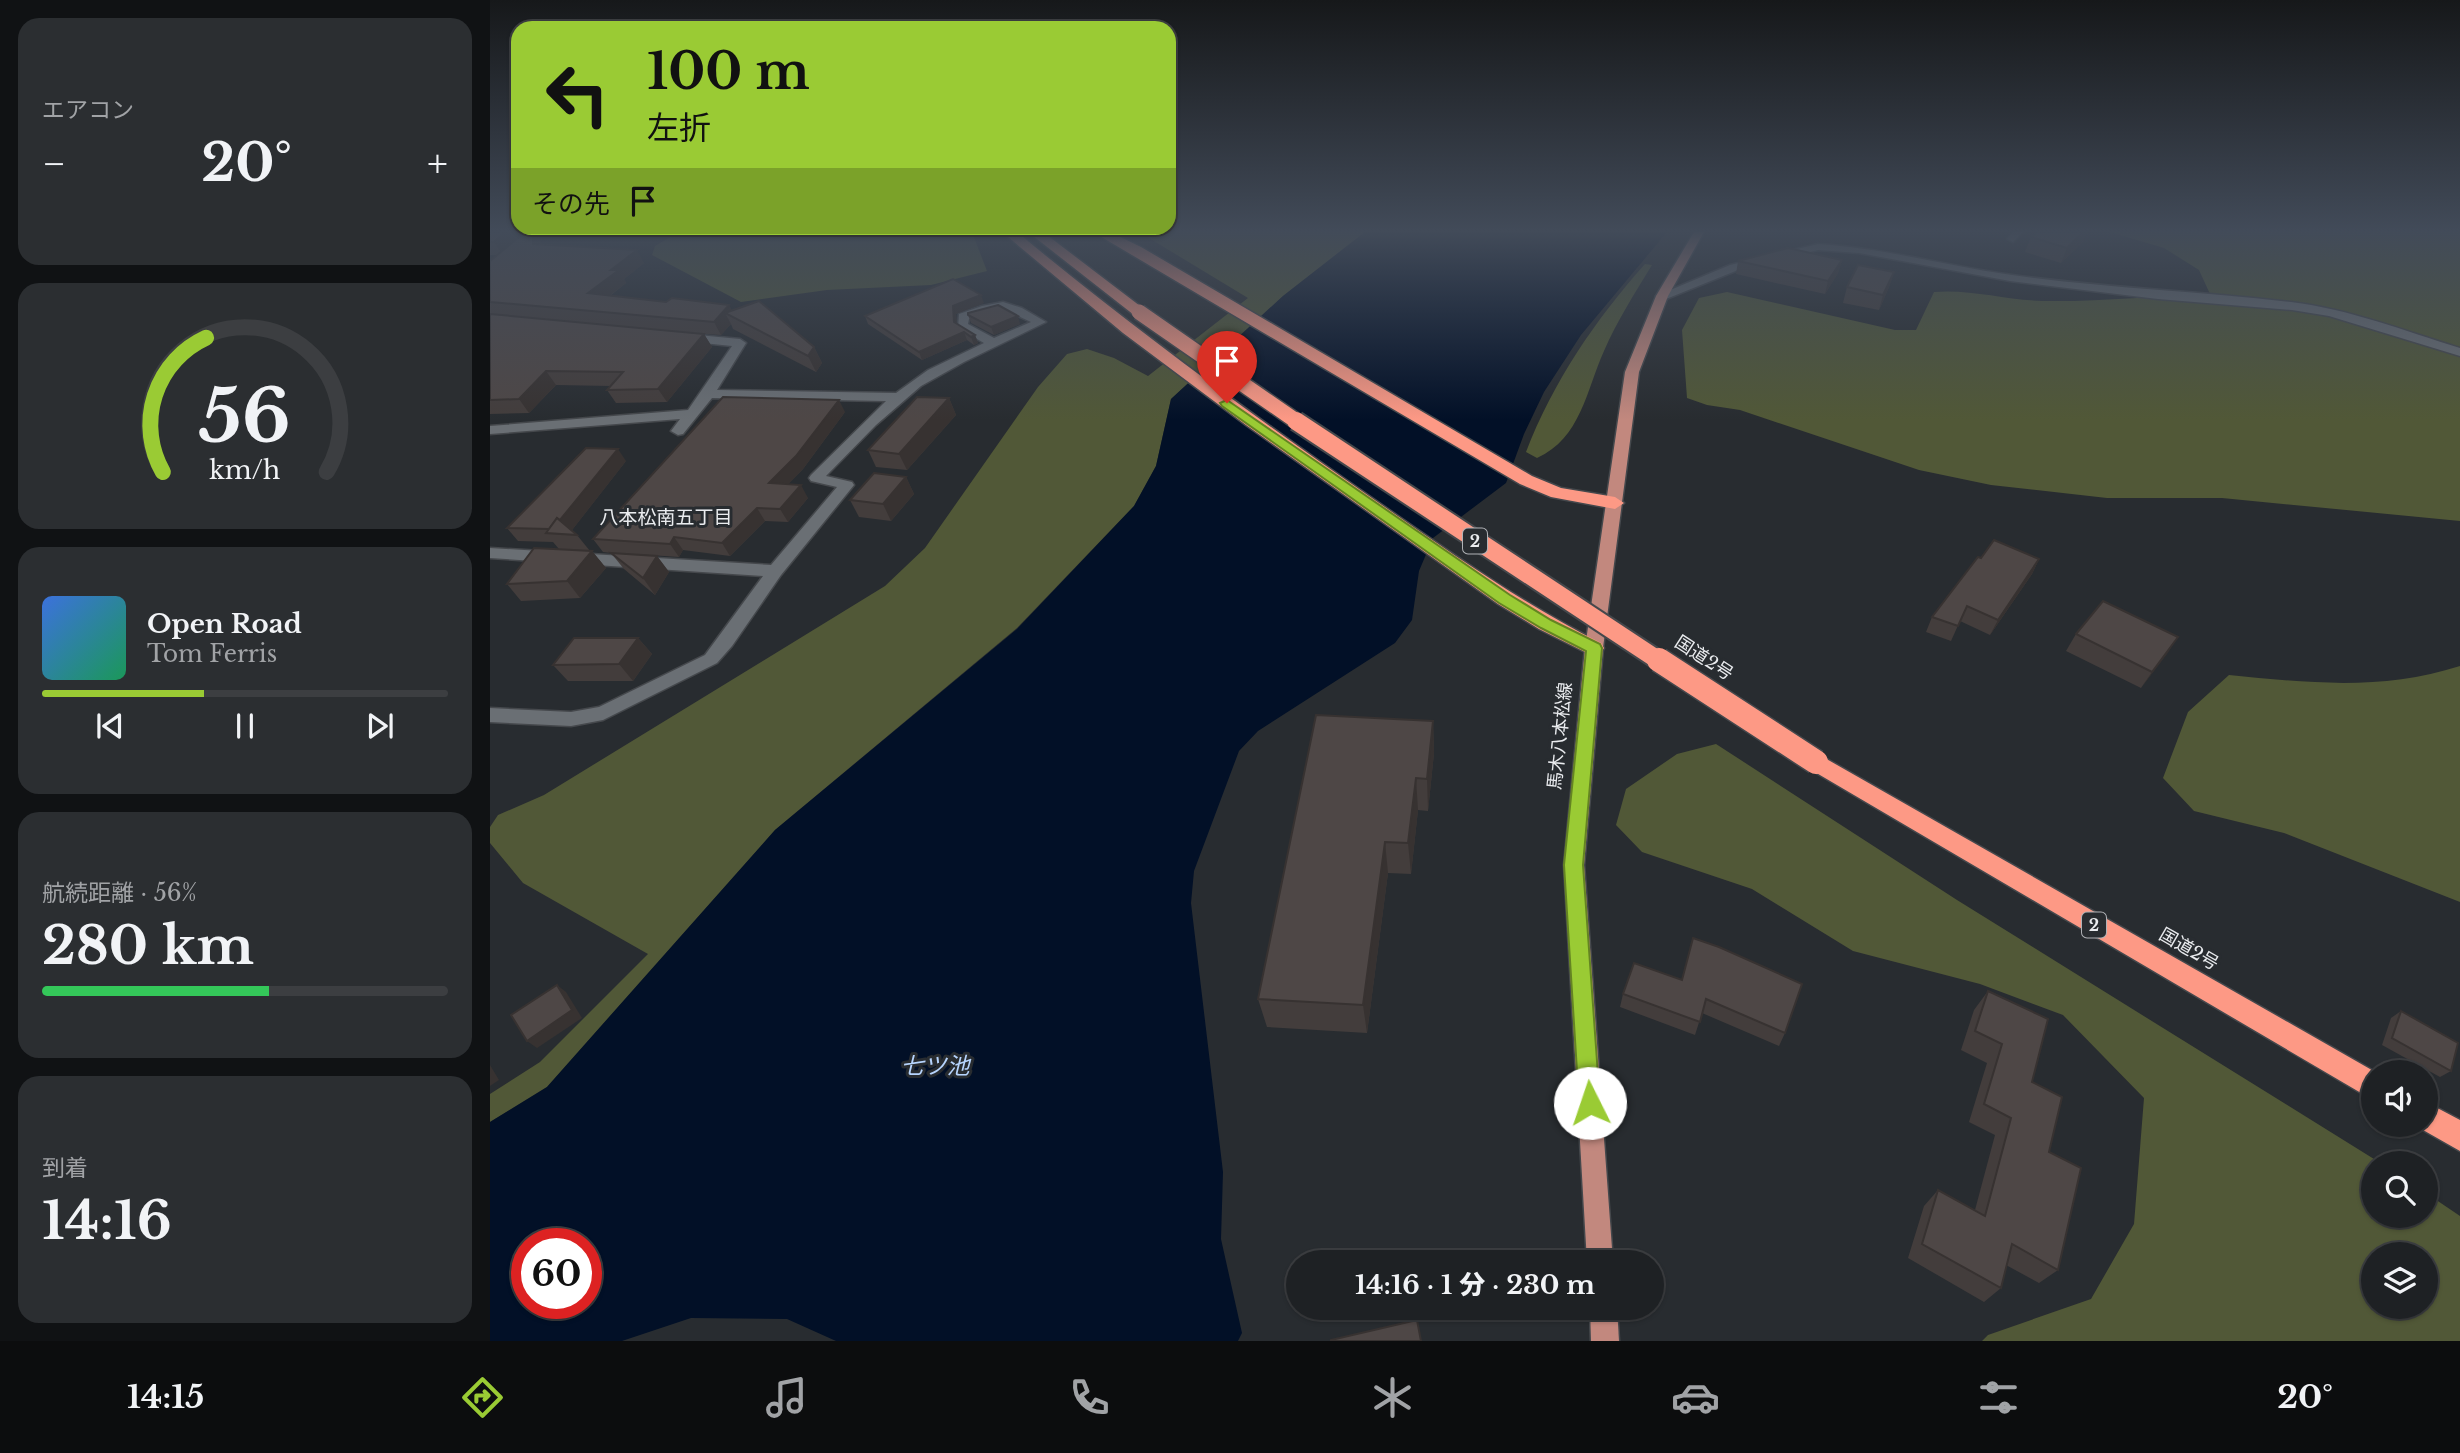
<!DOCTYPE html>
<html lang="ja">
<head>
<meta charset="utf-8">
<style>
	body { margin:0; font-family:"Libre Baskerville","Noto Sans JP",serif; background:#2b2e31; color:#f1f3f6; height:100vh; display:flex; flex-direction:column; font-size:26px; white-space:nowrap }
	* { box-sizing:border-box; margin:0 }
	p { font-size:23px; color:#a1a3a6 }
	.icon { flex:none; width:38px; height:38px; fill:none; stroke:currentColor; stroke-width:2; stroke-linecap:round; stroke-linejoin:round }
	.map { position:relative; flex:1; overflow:hidden }
	.side { display:flex; flex-direction:column; gap:18px; padding:18px; background:#101214; width:490px }
	.side>* { flex:none }
	.top-card { position:absolute; left:21px; top:21px; width:665px; height:214px; border-radius:21px; box-shadow:0 2px 5px #0004,0 0 0 2px #3c3e41; background:#9acb34; color:#111; overflow:hidden }
	.tools { position:absolute; left:1871px; top:1060px; display:grid; gap:14px }
	.tools a { display:grid; place-items:center; width:77px; height:77px; border-radius:50%; background:#1e2124; box-shadow:0 2px 5px #0004,0 0 0 2px #3c3e41; font-size:35px }
	.speed { position:absolute; left:21px; top:1228px; display:flex; gap:14px; font-size:35px; font-weight:700; text-align:center }
	.speed>* { display:grid; place-content:center; width:91px; height:91px; border-radius:50%; background:#1e2124; box-shadow:0 2px 5px #0004,0 0 0 2px #3c3e41; line-height:1 }
	.speed .limit { border:10px solid #d22; background:#fff; color:#111 }
	.pin { position:absolute; display:grid; place-items:center; width:60px; height:60px; color:#fff; margin:-72px -30px; border-radius:50% 50% 50% 0; rotate:-45deg; box-shadow:0 0 7px #0007 }
	.pin .icon { rotate:45deg }
	.me { position:absolute; width:77px; margin:-38px; rotate:356deg; stroke-linejoin:round; filter:drop-shadow(0 0 5px #0008) }
	.turn { display:flex; align-items:center; gap:24px; height:147px; padding:0 21px; font-size:32px }
	.turn .icon { width:91px; height:91px; stroke-width:2.5 }
	.turn b { display:block; font-size:49px; line-height:60px }
	.then { display:flex; align-items:center; height:66px; padding:0 21px; background:#0003; gap:14px; font-size:26px }
	.big { font-size:52px; font-weight:800; line-height:1.1 }
	.side .widget { flex:1; display:flex; flex-direction:column; justify-content:center; gap:10px; min-width:0; padding:0 24px; border-radius:21px; background:#2b2e31 }
	.side .dial { align-items:center; gap:0 }
	.dial svg { height:182px; overflow:visible; fill:none; stroke:#3c3e41; stroke-width:7; stroke-linecap:round; text-anchor:middle }
	.dial text { fill:#f1f3f6; stroke:none }
	.song { display:flex; align-items:center; gap:21px }
	.cover { width:84px; height:84px; border-radius:10px; background:linear-gradient(135deg,hsl(220 70% 55%),hsl(150 70% 35%)) }
	.played { height:7px; border-radius:4px; background:linear-gradient(90deg,#9acb34 40%,#3c3e41 40%) }
	.keys { display:flex; justify-content:space-around; direction:ltr }
	.heat { display:flex; justify-content:space-between; align-items:center; font-size:38px; direction:ltr }
	.charge { height:10px; border-radius:5px; background:linear-gradient(90deg,#34c759 56%,#3c3e41 0) }
	.trip { position:absolute; left:796px; top:1250px; width:378px; height:70px; border-radius:35px; background:#1e2124; box-shadow:0 2px 5px #0004,0 0 0 2px #3c3e41; font-weight:800; line-height:70px; text-align:center }
	.tabs { display:flex; height:112px; justify-content:space-around; align-items:center; background:#0c0d0e; color:#a1a3a6 }
	.tabs .icon { width:49px; height:49px }
	.tabs .active { color:#9acb34 }
	.tabs b { font-size:32px; color:#f1f3f6 }
	main { display:flex; flex:1; min-height:0 }
	.map>svg:first-child { display:block }
	.forest { fill:#515837; fill-rule:evenodd }
	.water { fill:#021027; fill-rule:evenodd }
	.lines { fill:none; stroke-linecap:round; stroke-linejoin:round }
	.street-casing { stroke:#45484c; stroke-width:3 }
	.primary-casing { stroke:#45484c; stroke-width:3 }
	.highway-casing { stroke:#45484c; stroke-width:3 }
	.street { fill:#6a6f74; fill-rule:evenodd }
	.primary { fill:#c2887e; fill-rule:evenodd }
	.highway { fill:#fd9985; fill-rule:evenodd }
	.highway-bridge-far2-casing { stroke:#45484c; stroke-width:18; stroke-linecap:butt }
	.highway-bridge-far1-casing { stroke:#45484c; stroke-width:22; stroke-linecap:butt }
	.highway-bridge-casing { stroke:#45484c; stroke-width:27; stroke-linecap:butt }
	.highway-bridge-far2 { stroke:#fd9985; stroke-width:15 }
	.highway-bridge-far1 { stroke:#fd9985; stroke-width:18 }
	.highway-bridge { stroke:#fd9985; stroke-width:24 }
	.wall { fill:#433d3c }
	.shaded-wall { fill:#373231 }
	.building { fill:#4e4746; stroke:#373231; stroke-width:2 }
	.route { fill:#9acb34; stroke:#648422; stroke-width:2 }
	.labels { text-anchor:middle; stroke-width:6; stroke-linejoin:round; paint-order:stroke }
	.shield { fill:#282c30; stroke:#b0b2b6; stroke-width:2 }
	.shield-label { font-size:16px; font-weight:bold; fill:#eaecef }
	.street-label { font-size:18px; fill:#eaecef; stroke:#282c30 }
	.neighbourhood-label { font-size:19px; fill:#eaecef; stroke:#282c30 }
	.near-water-label { font-size:23px; font-style:italic; fill:#b6d4fd; stroke:#282c30 }
</style>
</head>
<body>
<main>
<section class="side">
<div class="widget"><p>エアコン</p>
<div class="heat"><a>−</a><b class="big">20°</b><a>+</a></div>
</div>
<div class="widget dial"><svg viewBox="0 0 100 80">
<path d="M14 69A42 42 0 1 1 86 69"/>
<path d="M14 69A42 42 0 0 1 33 10" stroke="#9acb34"/>
<text x="50" y="56" font-size="32" font-weight="700">56</text>
<text x="50" y="72" font-size="11">km/h</text>
</svg></div>
<div class="widget">
<div class="song"><i class="cover"></i><div><b>Open Road</b><p>Tom Ferris</p></div></div>
<div class="played"></div>
<div class="keys"><svg class="icon" aria-label="previous" viewBox="0 0 24 24"><path d="M18 5L8 12l10 7zM5 5v14"/></svg><svg class="icon" aria-label="pause" viewBox="0 0 24 24"><path d="M8 5v14M16 5v14"/></svg><svg class="icon" aria-label="next" viewBox="0 0 24 24"><path d="M6 5l10 7-10 7zM19 5v14"/></svg></div>
</div>
<div class="widget"><p>航続距離 · 56%</p><b class="big">280 km</b><div class="charge"></div></div>
<div class="widget"><p>到着</p><b class="big">14:16</b></div>
</section>
<div class="map">
<svg width="1970" height="1341" viewBox="0 0 1970 1341">
	<rect width="100%" height="100%" fill="#282c30"/>
	<g class="forest">
		<polygon points="189,232 482,232 497,271 441,285 337,290 251,302 162,255 165,246"/>
		<polygon points="649,232 875,232 793,296 681,399 666,466 644,506 527,628 285,830 57,1087 0,1122 0,1094 50,1062 158,954 33,883 0,843 0,827 8,815 54,795 395,586 435,548 548,387 577,354 597,349 624,358 658,376 758,298"/>
		<path d="M1620,232H1970V521L1732,498H1617L1501,485L1429,470L1250,410L1217,405L1197,398L1192,330L1209,298L1237,292L1405,330H1426L1444,292C1481,289 1516,300 1552,301C1608,302 1665,296 1720,294L1709,270L1674,248Z"/>
		<path d="M1155,264L1162,265C1145,293 1127,321 1114,351C1096,391 1091,438 1047,458L1036,452C1063,382 1105,320 1155,264Z"/>
		<path d="M1970,666V902L1794,833L1704,811L1673,778L1698,712L1739,675C1819,683 1892,691 1970,666Z"/>
		<path d="M1226,744L1467,900L1892,1164H1883V1216H1936V1193L1970,1216V1341H1492L1498,1335L1601,1299L1644,1224L1654,1098L1573,1015L1490,984L1363,951L1262,889L1152,852L1126,825L1136,789L1187,754ZM1883,1255H1936V1307H1883Z"/>
	</g>
	<path class="water" d="M875,232H1177L1091,335L1054,392L1034,434L1016,483L943,538L929,571L922,620L905,643L768,731L749,751L704,871L701,903L733,1172L731,1239L752,1333L748,1341H346L297,1319L201,1318L132,1341H0V1122L57,1087L285,830L527,629L644,506L666,466L681,399L793,296ZM37,1244H96V1304H37Z"/>
	<g class="lines">
		<defs>
			<g id="street">
				<polygon points="1522,232 1533,232 1523,242 1517,239"/>
				<path d="M1328,244C1394,248 1457,266 1522,275C1614,288 1708,291 1801,302C1859,309 1915,331 1970,348V356L1839,316L1802,310L1668,299L1520,281L1369,253L1328,250L1248,270L1176,299L1166,296L1240,265Z"/>
				<path d="M513,302L532,308L556,322L474,362L431,386L386,425L336,476L362,482L364,485L291,575L242,646L227,663L113,720L81,726L0,722V708L81,712L109,707L215,655L273,576L0,558V548L281,565L347,487L321,481L319,478L321,475L396,401L222,398L193,434L188,435L181,431L190,419L0,434V426L198,410L242,346L193,341V335L197,334L250,339L256,343L227,390L406,393L438,370L494,343L468,328L469,314L492,306ZM513,309L541,322L504,338L478,324L479,319Z"/>
			</g>
			<g id="primary">
				<polygon points="1204,232 1214,232 1178,296 1149,372 1113,648 1094,865 1123,1262 1097,1262 1074,865 1095,648 1135,372 1166,296"/>
				<polygon points="1100,1307 1127,1307 1129,1341 1101,1341"/>
			</g>
			<g id="highway">
				<path d="M512,232H527C640,326 758,412 879,496C954,548 1029,602 1111,643L1114,648L1111,653L1104,655L1097,653L1049,629L1008,604L756,425L633,333Z"/>
				<polygon points="538,232 553,232 654,309 656,312 654,315 644,315"/>
				<polygon points="603,232 620,232 651,247 1042,476 1071,488 1125,497 1134,503 1125,509 1061,497 1030,484"/>
				<polygon points="1326,753 1887,1073 1883,1073 1883,1100 1318,768 1315,762 1318,756"/>
				<polygon points="1936,1102 1970,1120 1970,1151 1926,1126 1936,1125"/>
			</g>
		</defs>
		<use href="#street" class="street-casing"/>
		<use href="#primary" class="primary-casing"/>
		<use href="#highway" class="highway-casing"/>
		<use href="#street" class="street"/>
		<use href="#primary" class="primary"/>
		<use href="#highway" class="highway"/>
		<defs>
			<polyline id="highway-bridge-far2" points="649,312 809,423"/>
			<polyline id="highway-bridge-far1" points="806,421 1171,662"/>
			<polyline id="highway-bridge" points="1169,660 1326,762"/>
		</defs>
		<use href="#highway-bridge-far2" class="highway-bridge-far2-casing"/>
		<use href="#highway-bridge-far1" class="highway-bridge-far1-casing"/>
		<use href="#highway-bridge" class="highway-bridge-casing"/>
		<use href="#highway-bridge-far2" class="highway-bridge-far2"/>
		<use href="#highway-bridge-far1" class="highway-bridge-far1"/>
		<use href="#highway-bridge" class="highway-bridge"/>
	</g>
	<g class="wall">
		<polygon points="0,232 50,238 51,245 154,263 134,279 136,283 120,296 242,311 324,347 332,363 326,372 243,329 241,324 231,335 214,334 222,347 177,402 126,403 117,390 121,386 66,385 39,413 0,414 0,261 8,255 0,255"/>
		<polygon points="1541,237 1593,242 1571,263 1535,252"/>
		<polygon points="1352,260 1348,273 1335,294 1246,274 1248,261"/>
		<polygon points="1404,272 1399,287 1389,310 1353,303 1357,287"/>
		<polygon points="494,303 466,314 467,324 485,335 488,343 484,345 477,340 432,360 378,324 375,316"/>
		<polygon points="478,315 530,324 504,335 481,323"/>
		<polygon points="459,398 466,415 417,470 386,467 378,450"/>
		<polygon points="355,412 313,469 298,484 318,498 298,522 275,521 240,556 193,550 189,557 144,554 167,556 179,572 165,595 134,569 121,553 113,552 103,539"/>
		<polygon points="136,461 82,530 87,535 100,551 102,551 116,568 90,598 31,601 17,584 69,549 63,542 28,541 17,528"/>
		<polygon points="416,477 424,494 401,521 369,517 360,500"/>
		<polygon points="1491,558 1549,559 1542,574 1500,635 1470,621 1461,641 1436,632 1442,617"/>
		<polygon points="1586,634 1688,637 1651,688 1576,651"/>
		<polygon points="148,638 162,654 143,681 78,681 63,665"/>
		<polygon points="943,721 944,753 938,811 928,810 921,874 898,873 877,1033 777,1027 768,999"/>
		<polygon points="1144,963 1295,1033 1289,1046 1212,1013 1205,1035 1130,1007 1133,994"/>
		<polygon points="1498,991 1542,1082 1559,1152 1568,1270 1549,1283 1516,1265 1511,1288 1494,1302 1418,1258 1434,1206 1448,1190 1485,1210 1505,1135 1479,1122 1497,1063 1471,1050 1484,1010"/>
		<polygon points="1911,1011 1961,1071 1950,1077 1892,1045 1901,1018"/>
	</g>
	<g class="shaded-wall">
		<polygon points="15,232 38,232 12,254 4,242"/>
		<polygon points="43,232 47,232 50,238 51,257 43,244"/>
		<polygon points="47,232 100,232 51,238"/>
		<polygon points="1593,232 1597,232 1593,242 1571,263 1577,248"/>
		<polygon points="147,250 154,263 134,279 136,283 106,306 98,293 121,270"/>
		<polygon points="1352,260 1348,273 1335,294 1338,281"/>
		<polygon points="1404,272 1399,287 1389,310 1393,295"/>
		<polygon points="491,295 494,303 466,314 467,330 464,322 463,306"/>
		<polygon points="239,305 246,318 235,313 241,324 231,335 224,322"/>
		<polygon points="528,316 530,324 504,335 501,327"/>
		<polygon points="474,332 477,340 432,360 429,352"/>
		<polygon points="214,334 222,347 177,402 168,389"/>
		<polygon points="485,335 488,343 484,345 481,337"/>
		<polygon points="324,347 332,363 326,372 318,356"/>
		<polygon points="56,371 66,385 39,413 29,399"/>
		<polygon points="459,398 466,415 417,470 409,454"/>
		<polygon points="349,400 355,412 313,469 287,496 279,483"/>
		<polygon points="128,449 136,461 79,534 62,529"/>
		<polygon points="416,477 424,494 401,521 393,504"/>
		<polygon points="311,485 318,498 298,522 290,509"/>
		<polygon points="267,508 275,521 240,556 232,543"/>
		<polygon points="184,537 193,550 189,557 180,544"/>
		<polygon points="102,551 116,568 90,598 77,581"/>
		<polygon points="167,556 179,572 165,595 153,578"/>
		<polygon points="1549,559 1542,574 1500,635 1508,620"/>
		<polygon points="1688,637 1677,654 1651,688 1662,672"/>
		<polygon points="148,638 162,654 143,681 129,664"/>
		<polygon points="943,721 944,753 938,811 937,779"/>
		<polygon points="926,778 928,810 921,874 918,843"/>
		<polygon points="895,842 898,873 877,1033 873,1005"/>
		<polygon points="67,985 76,992 92,1018 47,1048 37,1041"/>
		<polygon points="0,1065 9,1080 0,1086"/>
	</g>
	<g class="building">
		<polygon points="0,232 15,232 4,242 0,242"/>
		<polygon points="35,232 43,232 43,244 147,250 121,270 129,270 98,293 176,302 182,298 239,305 224,322 0,302 0,261"/>
		<polygon points="1547,232 1593,232 1577,248 1541,237"/>
		<polygon points="1298,248 1352,260 1338,281 1248,261"/>
		<polygon points="1368,265 1404,272 1393,295 1357,287"/>
		<polygon points="463,279 491,295 463,306 464,322 485,335 481,337 474,332 429,352 375,316"/>
		<polygon points="269,301 324,347 318,356 235,313"/>
		<polygon points="508,305 528,316 501,327 478,315 478,313"/>
		<polygon points="0,314 214,334 168,389 117,390 133,372 56,371 29,399 0,400"/>
		<polygon points="233,397 349,400 306,456 279,483 311,485 290,509 267,508 232,543 184,537 180,544 103,539"/>
		<polygon points="427,397 459,398 409,454 378,450"/>
		<polygon points="96,448 128,449 70,520 67,518 59,529 17,528"/>
		<polygon points="384,473 416,477 393,504 360,500"/>
		<polygon points="67,518 87,535 56,533"/>
		<polygon points="1504,540 1549,559 1508,620 1477,606 1468,626 1442,617 1488,557 1491,558"/>
		<polygon points="44,548 102,551 77,581 17,584"/>
		<polygon points="121,553 167,556 153,578"/>
		<polygon points="1613,601 1688,637 1662,672 1586,634"/>
		<polygon points="84,638 148,638 129,664 63,665"/>
		<polygon points="826,715 943,721 937,779 926,778 918,843 895,842 873,1005 768,999"/>
		<polygon points="1203,938 1229,947 1312,984 1295,1033 1216,999 1210,1022 1133,994 1144,963 1192,980"/>
		<polygon points="67,985 82,1010 37,1041 21,1015"/>
		<polygon points="1498,991 1558,1019 1542,1082 1572,1097 1559,1152 1591,1168 1568,1270 1522,1244 1511,1288 1432,1244 1448,1190 1495,1216 1521,1118 1494,1104 1512,1044 1485,1031"/>
		<polygon points="1911,1011 1968,1043 1961,1071 1902,1038"/>
		<polygon points="927,1320 931,1341 841,1341 841,1340"/>
	</g>
	<linearGradient id="sky" x2="0" y2="1"><stop stop-color="#16181a"/><stop offset="0.55" stop-color="#424b59"/><stop offset="1" stop-color="#424b59" stop-opacity="0"/></linearGradient>
	<rect width="1970" height="420" fill="url(#sky)"/>
	<polygon class="route" points="737,400 1020,595 1061,620 1110,644 1112,648 1093,865 1110,1103 1107,1111 1100,1114 1092,1111 1089,1103 1074,865 1096,651 1051,628 1009,603 732,406 730,403"/>
	<g class="labels">
		<g class="shield">
			<rect x="973" y="528.5" width="24" height="25" rx="5"/>
			<rect x="1592" y="912.5" width="24" height="25" rx="5"/>
		</g>
		<g class="shield-label">
			<text x="985" y="547">2</text>
			<text x="1604" y="931">2</text>
		</g>
		<g class="street-label">
			<text transform="translate(1214 658) rotate(33)" y="6">国道2号</text>
			<text transform="translate(1070 736) rotate(-84)" y="6">馬木八本松線</text>
			<text transform="translate(1699 949) rotate(30)" y="6">国道2号</text>
		</g>
		<g class="neighbourhood-label">
			<text x="176" y="524">八本松南五丁目</text>
		</g>
		<g class="near-water-label">
			<text x="445" y="1074">七ツ池</text>
		</g>
	</g>
</svg>
<div class="tools">
<a><svg class="icon" aria-label="sound" viewBox="0 0 24 24"><path d="M4 9h4l5-4v14l-5-4H4zM17 9q2 3 0 6"/></svg></a>
<a><svg class="icon" aria-label="search" viewBox="0 0 24 24"><circle cx="10" cy="10" r="6"/><path d="M15 15l6 6"/></svg></a>
<a><svg class="icon" aria-label="layers" viewBox="0 0 24 24"><path d="M12 4l9 5-9 5-9-5zM3 14l9 5 9-5"/></svg></a>
</div>
<div class="speed"><div class="limit">60</div></div>
<div class="pin" style="left:737px;top:403px;background:#d93025"><svg class="icon" aria-label="arrive" viewBox="0 0 24 24"><path d="M6 21V4h12l-3 4 3 4H6"/></svg></div>
<svg class="me" style="left:1100px;top:1103px" viewBox="-20 -20 40 40"><circle r="19" fill="#fff"/><path d="M0-13L10 11 0 6-10 11z" fill="#9acb34"/></svg>
<div class="trip">14:16 · 1 分 · 230 m</div>
<div class="top-card">
<div class="turn"><svg class="icon" aria-label="left" viewBox="0 0 24 24"><path d="M17 20v-9H6M10 6l-5 5 5 5"/></svg><div><b>100 m</b>左折</div></div>
<div class="then">その先<svg class="icon" aria-label="arrive" viewBox="0 0 24 24"><path d="M6 21V4h12l-3 4 3 4H6"/></svg></div>
</div>
</div>
</main>
<nav class="tabs">
<b>14:15</b>
<svg class="icon active" aria-label="directions" viewBox="0 0 24 24"><path d="M12 3l9 9-9 9-9-9zM9 14v-3h6M13 9l2 2-2 2"/></svg>
<svg class="icon" aria-label="music" viewBox="0 0 24 24"><path d="M9 18V5l10-2v13"/><circle cx="6" cy="18" r="3"/><circle cx="16" cy="16" r="3"/></svg>
<svg class="icon" aria-label="phone" viewBox="0 0 24 24"><path d="M5 4h4l2 5-3 2q2 4 5 5l2-3 5 2v4C11 20 4 13 5 4z"/></svg>
<svg class="icon" aria-label="climate" viewBox="0 0 24 24"><path d="M12 3v18M4 7l16 10M4 17L20 7"/></svg>
<svg class="icon" aria-label="car" viewBox="0 0 24 24"><path d="M5 17H2v-5l4-1 3-4h7l3 4 3 1v5h-3M9 17h6M6 11h13"/><circle cx="7" cy="17" r="2"/><circle cx="17" cy="17" r="2"/></svg>
<svg class="icon" aria-label="filters" viewBox="0 0 24 24"><path d="M4 7h16M4 17h16"/><circle cx="9" cy="7" r="2"/><circle cx="15" cy="17" r="2"/></svg>
<b>20°</b>
</nav>
</body>
</html>
